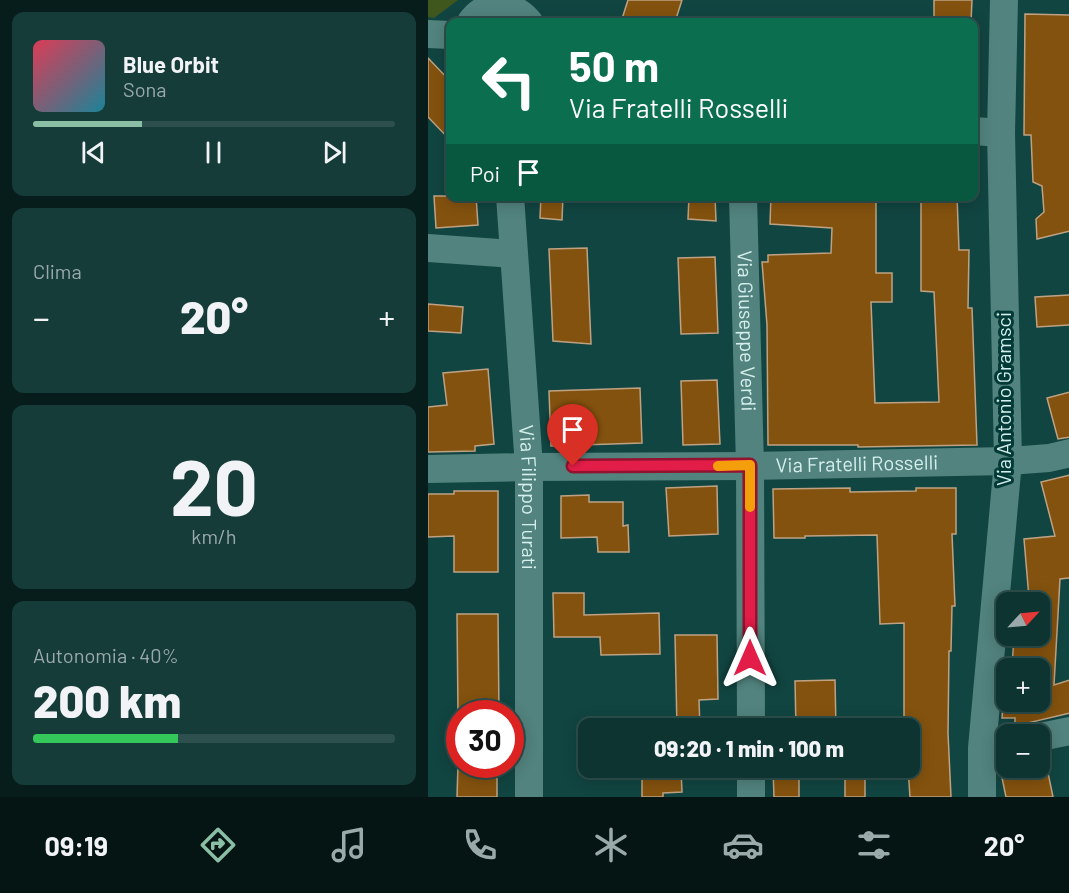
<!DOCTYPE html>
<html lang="it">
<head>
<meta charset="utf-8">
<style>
	body { margin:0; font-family:Barlow,sans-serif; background:#163c39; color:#f1f3f6; height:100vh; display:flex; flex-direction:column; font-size:22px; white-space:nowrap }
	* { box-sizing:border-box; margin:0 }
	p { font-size:20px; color:#9aaaab }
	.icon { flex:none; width:33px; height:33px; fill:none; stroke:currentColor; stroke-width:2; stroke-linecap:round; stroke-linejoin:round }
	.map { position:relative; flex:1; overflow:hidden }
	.sheet { display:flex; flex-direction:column; gap:12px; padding:12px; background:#071d1b; width:428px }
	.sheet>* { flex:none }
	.top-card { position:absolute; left:18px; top:18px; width:532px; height:183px; border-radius:12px; box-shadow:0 3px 15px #0003,0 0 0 2px #2d4f4d; background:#0b6e4f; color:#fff; overflow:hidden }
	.needle { width:39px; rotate:64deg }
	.tools { position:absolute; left:568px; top:592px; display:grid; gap:12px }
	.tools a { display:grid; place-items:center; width:54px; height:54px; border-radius:12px; background:#0d3431; box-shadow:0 3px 15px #0003,0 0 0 2px #2d4f4d; font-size:30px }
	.speed { position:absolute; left:18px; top:700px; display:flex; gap:12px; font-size:30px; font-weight:700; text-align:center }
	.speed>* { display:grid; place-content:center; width:78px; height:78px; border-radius:50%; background:#0d3431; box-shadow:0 3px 15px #0003,0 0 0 2px #2d4f4d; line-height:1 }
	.speed .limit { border:9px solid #d22; background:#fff; color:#111 }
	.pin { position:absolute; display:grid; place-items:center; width:51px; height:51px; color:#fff; margin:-62px -26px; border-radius:50% 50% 50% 0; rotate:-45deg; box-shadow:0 0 6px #0007 }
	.pin .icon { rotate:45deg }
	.me { position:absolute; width:66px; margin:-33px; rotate:0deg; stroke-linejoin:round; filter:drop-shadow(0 0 4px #0008) }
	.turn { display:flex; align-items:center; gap:21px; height:126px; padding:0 24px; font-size:27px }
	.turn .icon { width:78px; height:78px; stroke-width:2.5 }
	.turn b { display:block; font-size:42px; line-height:51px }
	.then { display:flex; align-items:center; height:57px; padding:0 24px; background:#0003; gap:12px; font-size:22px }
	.big { font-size:45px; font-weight:800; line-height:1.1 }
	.sheet .card { flex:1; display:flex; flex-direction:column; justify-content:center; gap:9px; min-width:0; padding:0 21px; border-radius:12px; background:#163c39 }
	.sheet .dial { align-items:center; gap:0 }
	.dial b { font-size:78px; line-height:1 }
	.song { display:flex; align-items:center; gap:18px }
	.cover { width:72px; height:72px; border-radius:9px; background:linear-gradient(135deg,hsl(350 70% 55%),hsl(190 70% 35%)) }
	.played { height:6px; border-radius:3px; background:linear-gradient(90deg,#8abfa5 30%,#2d4f4d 30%) }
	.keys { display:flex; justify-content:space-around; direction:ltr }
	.heat { display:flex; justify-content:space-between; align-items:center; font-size:33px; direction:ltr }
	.charge { height:9px; border-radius:4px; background:linear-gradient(90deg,#34c759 40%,#2d4f4d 0) }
	.trip { position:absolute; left:150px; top:718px; width:342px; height:60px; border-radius:12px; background:#0d3431; box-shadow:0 3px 15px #0003,0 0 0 2px #2d4f4d; font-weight:800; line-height:60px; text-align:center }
	.menu { display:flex; height:96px; justify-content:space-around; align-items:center; background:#051514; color:#9aaaab }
	.menu .icon { width:42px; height:42px }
	.menu .selected { color:#8abfa5 }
	.menu b { font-size:27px; color:#f1f3f6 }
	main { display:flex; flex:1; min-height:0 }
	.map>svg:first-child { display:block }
	.green { fill:#3f561d }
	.building { fill:#83520e; stroke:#bfa284; stroke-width:1.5; fill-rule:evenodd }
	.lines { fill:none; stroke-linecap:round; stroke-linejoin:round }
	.street { stroke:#52837e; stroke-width:28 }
	.route-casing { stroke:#92132f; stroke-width:15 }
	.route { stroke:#e11d48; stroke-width:10 }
	.slow { stroke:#f59e0b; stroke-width:10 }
	.labels { text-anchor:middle; stroke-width:6; stroke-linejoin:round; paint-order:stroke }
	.street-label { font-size:20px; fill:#d5efec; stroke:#023a37 }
</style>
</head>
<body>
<main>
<section class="sheet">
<div class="card">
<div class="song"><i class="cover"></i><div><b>Blue Orbit</b><p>Sona</p></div></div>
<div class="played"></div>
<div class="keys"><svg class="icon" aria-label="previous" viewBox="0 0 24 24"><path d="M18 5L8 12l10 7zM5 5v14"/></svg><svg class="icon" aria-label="pause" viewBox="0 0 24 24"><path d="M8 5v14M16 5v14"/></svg><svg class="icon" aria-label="next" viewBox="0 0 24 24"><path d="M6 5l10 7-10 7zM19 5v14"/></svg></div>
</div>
<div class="card"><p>Clima</p>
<div class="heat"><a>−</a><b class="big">20°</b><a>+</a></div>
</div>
<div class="card dial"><b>20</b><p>km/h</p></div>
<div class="card"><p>Autonomia · 40%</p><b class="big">200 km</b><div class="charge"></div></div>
</section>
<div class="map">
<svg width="642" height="797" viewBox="0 0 642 797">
	<rect width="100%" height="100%" fill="#114541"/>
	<polygon class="green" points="0,0 30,0 6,18 0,17"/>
	<g class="building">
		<polygon points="200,0 254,0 247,22 193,22"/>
		<polygon points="506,0 544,0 543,22 506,22"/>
		<polygon points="597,14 642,15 642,231 609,239 608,219 616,212 614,186 605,182 603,135 596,135"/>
		<polygon points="0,58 22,81 22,140 0,117"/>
		<polygon points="6,196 48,196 50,225 8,228"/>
		<polygon points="113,196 135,196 134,220 112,218"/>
		<polygon points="261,196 287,196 288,221 260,219"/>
		<polygon points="343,196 448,196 448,273 464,273 464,302 443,302 447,403 511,402 506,292 493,291 493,196 529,196 531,250 541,250 540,308 544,308 549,445 430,447 430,445 340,445 339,325 334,262 340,262 340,255 403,253 404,228 342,224"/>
		<polygon points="159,248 163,344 125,341 121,249"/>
		<polygon points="287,257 290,333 253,334 250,258"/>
		<polygon points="642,295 642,325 609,327 607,297"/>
		<polygon points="0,304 35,307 33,333 0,331"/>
		<polygon points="60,369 66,444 47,446 47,451 0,452 0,407 19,405 15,373"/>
		<polygon points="289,380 292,444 255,445 253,381"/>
		<polygon points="212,388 214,443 123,446 121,391"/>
		<polygon points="642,392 642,437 630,439 619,398"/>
		<path d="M642,475V578L632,579L626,685L642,680V713L587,726V718H574L578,667H584L586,636H612V603H587L588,597L601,598L596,539L627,536L613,482ZM579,669H612V702H579Z"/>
		<polygon points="289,486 290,534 241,536 238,488"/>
		<polygon points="422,488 422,492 488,491 488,488 528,488 528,534 524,534 527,606 524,606 523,651 521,651 520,733 523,797 482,797 480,768 482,768 482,729 476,729 476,623 452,624 449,535 377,536 377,538 346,538 345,489"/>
		<polygon points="26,491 70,491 70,572 26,572 26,536 0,537 0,494 26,494"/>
		<polygon points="161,495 161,502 195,502 195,526 200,525 201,552 170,552 169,537 133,538 133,496"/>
		<polygon points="125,593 156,593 156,615 231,613 232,654 173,655 172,637 126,637"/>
		<polygon points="29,614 70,614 71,714 30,714"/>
		<polygon points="247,635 289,635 290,699 271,700 272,729 249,729"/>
		<polygon points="407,680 408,729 368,729 367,681"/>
		<polygon points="618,763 625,797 578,797 573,773 597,768 612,768 612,765"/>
		<polygon points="30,765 69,765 69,797 29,797"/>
		<polygon points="214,768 253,768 254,792 235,793 235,797 214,797"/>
		<rect x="417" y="769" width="20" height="28"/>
		<polygon points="345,770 371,770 371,797 346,797"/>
	</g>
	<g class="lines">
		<g class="street">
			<path d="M43,22C58,0 85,3 101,22"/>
			<polyline points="0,34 22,35"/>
			<polyline points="546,131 573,133"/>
			<path id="s1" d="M82,196L101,467V797"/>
			<path id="s2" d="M315,196L322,466L323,729"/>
			<polyline points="0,248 85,254"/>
			<path id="s3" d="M0,469L101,467L322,466L580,461L621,458L642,453"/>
			<polyline points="612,737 642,731"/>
			<polyline points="323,768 323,797"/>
			<polyline points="554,797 554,748 580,461 573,133 576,0"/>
		</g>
	</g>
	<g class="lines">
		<defs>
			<polyline id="route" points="145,466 322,465 322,658"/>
		</defs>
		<use href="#route" class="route-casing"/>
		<use href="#route" class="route"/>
		<polyline class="slow" points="290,466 322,465 322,507"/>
	</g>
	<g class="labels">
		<g class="street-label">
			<text dy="7" stroke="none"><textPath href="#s2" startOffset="135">Via Giuseppe Verdi</textPath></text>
			<text transform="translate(576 399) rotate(-90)" y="7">Via Antonio Gramsci</text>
			<text dy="7" stroke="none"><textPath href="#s3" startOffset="429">Via Fratelli Rosselli</textPath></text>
			<text dy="7" stroke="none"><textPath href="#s1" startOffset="302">Via Filippo Turati</textPath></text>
		</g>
	</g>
</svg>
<div class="tools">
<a><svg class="needle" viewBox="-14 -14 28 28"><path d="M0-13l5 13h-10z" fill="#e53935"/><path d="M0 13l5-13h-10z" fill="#9aaaab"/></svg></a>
<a>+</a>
<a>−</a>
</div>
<div class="speed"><div class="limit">30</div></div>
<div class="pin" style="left:145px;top:466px;background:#d93025"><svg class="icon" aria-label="arrive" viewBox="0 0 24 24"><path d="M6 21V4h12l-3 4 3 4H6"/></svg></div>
<svg class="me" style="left:322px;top:658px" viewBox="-20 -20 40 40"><path d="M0-17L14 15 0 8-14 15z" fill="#e11d48" stroke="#fff" stroke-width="4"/></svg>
<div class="trip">09:20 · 1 min · 100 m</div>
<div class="top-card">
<div class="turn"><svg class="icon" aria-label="left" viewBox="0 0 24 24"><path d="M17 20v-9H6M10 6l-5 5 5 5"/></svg><div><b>50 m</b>Via Fratelli Rosselli</div></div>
<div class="then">Poi<svg class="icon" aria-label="arrive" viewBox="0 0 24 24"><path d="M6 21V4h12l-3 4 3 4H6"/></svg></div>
</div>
</div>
</main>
<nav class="menu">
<b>09:19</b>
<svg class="icon selected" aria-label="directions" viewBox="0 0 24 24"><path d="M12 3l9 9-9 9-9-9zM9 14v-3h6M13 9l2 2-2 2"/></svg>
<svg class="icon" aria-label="music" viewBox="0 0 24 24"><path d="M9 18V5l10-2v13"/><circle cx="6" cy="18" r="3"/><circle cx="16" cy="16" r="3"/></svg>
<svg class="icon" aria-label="phone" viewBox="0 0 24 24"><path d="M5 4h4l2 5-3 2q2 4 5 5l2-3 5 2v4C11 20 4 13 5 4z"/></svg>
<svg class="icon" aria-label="climate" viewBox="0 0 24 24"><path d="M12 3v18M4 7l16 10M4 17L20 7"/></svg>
<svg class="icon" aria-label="car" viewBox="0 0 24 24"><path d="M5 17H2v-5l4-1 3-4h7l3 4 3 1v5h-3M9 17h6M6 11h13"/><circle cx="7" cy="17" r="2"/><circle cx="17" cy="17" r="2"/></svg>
<svg class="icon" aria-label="filters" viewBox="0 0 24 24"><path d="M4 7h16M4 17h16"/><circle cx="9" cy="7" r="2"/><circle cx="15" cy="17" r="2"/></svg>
<b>20°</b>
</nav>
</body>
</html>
